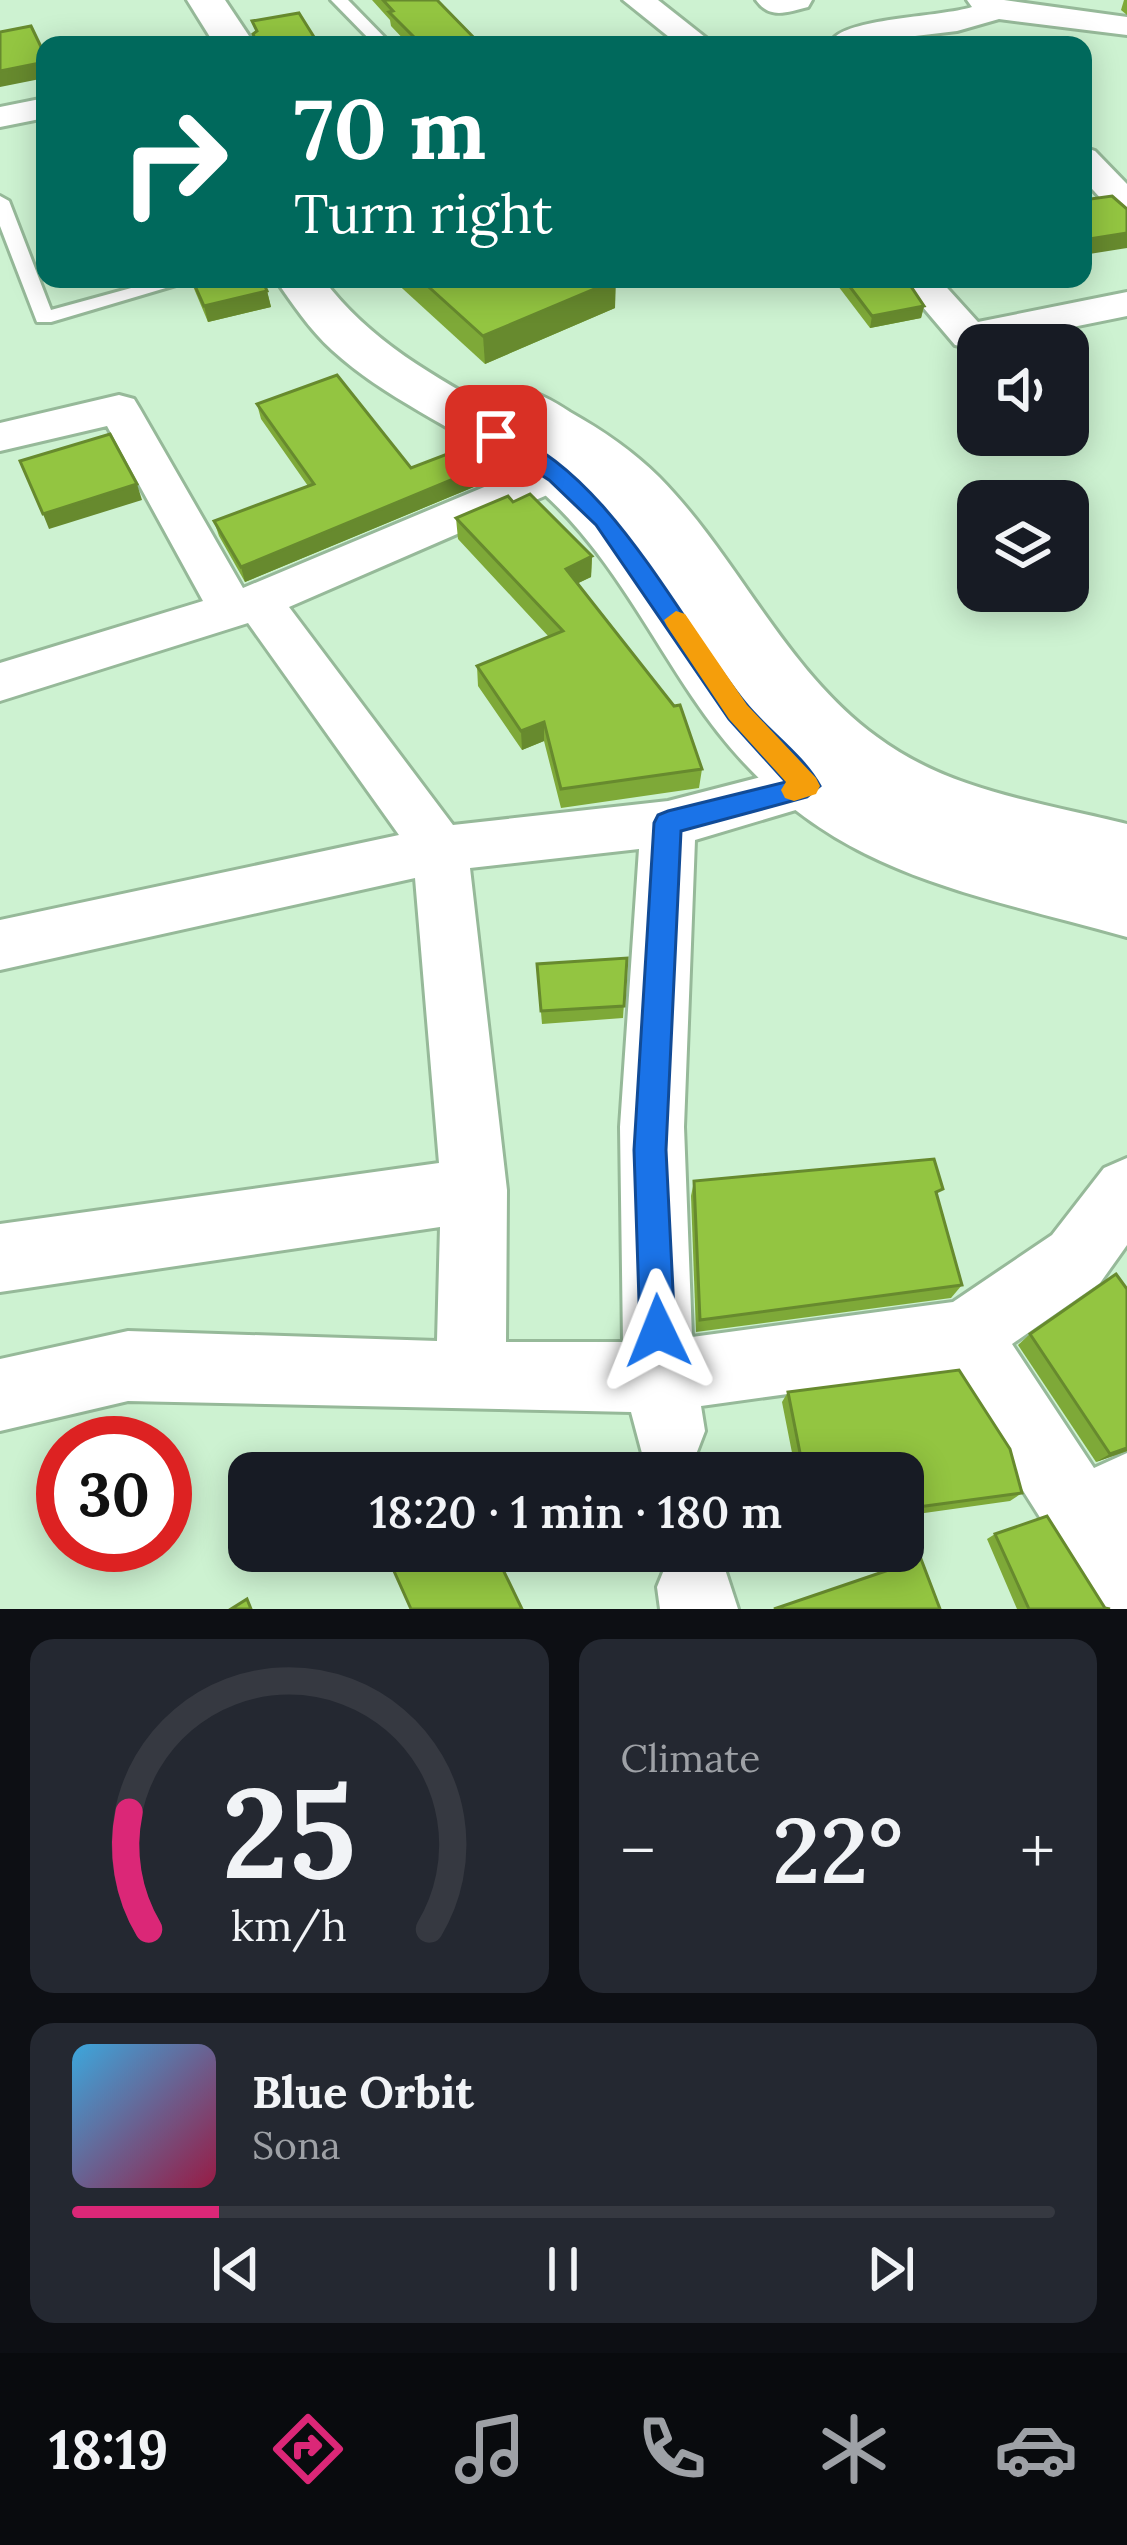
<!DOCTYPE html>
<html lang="en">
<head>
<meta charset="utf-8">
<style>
	body { margin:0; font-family:Lora,serif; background:#242831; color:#f1f3f6; height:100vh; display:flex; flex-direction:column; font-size:45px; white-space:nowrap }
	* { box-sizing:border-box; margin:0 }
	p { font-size:39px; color:#9ea1a6 }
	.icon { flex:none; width:66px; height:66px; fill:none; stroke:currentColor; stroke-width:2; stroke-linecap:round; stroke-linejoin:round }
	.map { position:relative; height:1609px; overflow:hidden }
	.side { display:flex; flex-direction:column; gap:30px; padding:30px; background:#0d0f14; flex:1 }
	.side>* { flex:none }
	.hud { position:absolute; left:36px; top:36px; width:1056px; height:252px; border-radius:24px; box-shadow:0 6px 30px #0003; background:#00695c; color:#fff; overflow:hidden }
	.tools { position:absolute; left:957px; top:324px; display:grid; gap:24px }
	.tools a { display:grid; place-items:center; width:132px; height:132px; border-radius:24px; background:#171b24; box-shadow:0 6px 30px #0003; font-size:60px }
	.speed { position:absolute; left:36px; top:1416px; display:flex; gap:24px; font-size:60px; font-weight:700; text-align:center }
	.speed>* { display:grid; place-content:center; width:156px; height:156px; border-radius:50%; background:#171b24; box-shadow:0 6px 30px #0003; line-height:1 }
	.speed .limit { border:18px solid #d22; background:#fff; color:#111 }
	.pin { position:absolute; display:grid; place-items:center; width:102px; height:102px; color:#fff; margin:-51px; border-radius:24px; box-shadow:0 6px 18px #0006 }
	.me { position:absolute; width:132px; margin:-66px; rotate:358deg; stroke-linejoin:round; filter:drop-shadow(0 0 9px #0008) }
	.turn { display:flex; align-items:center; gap:42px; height:252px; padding:0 60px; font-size:54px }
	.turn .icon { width:156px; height:156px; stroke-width:2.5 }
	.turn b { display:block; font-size:84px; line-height:102px }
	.big { font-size:90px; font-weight:600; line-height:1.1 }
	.side .widget { flex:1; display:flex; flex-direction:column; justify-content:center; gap:18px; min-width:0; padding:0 42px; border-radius:24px; background:#242831 }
	.side .dial { align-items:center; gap:0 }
	.dial svg { height:312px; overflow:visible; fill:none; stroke:#363941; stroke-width:7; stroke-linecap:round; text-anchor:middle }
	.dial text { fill:#f1f3f6; stroke:none }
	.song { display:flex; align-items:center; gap:36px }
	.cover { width:144px; height:144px; border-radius:18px; background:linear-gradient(135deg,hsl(200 70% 55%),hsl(340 70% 35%)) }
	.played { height:12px; border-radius:6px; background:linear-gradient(90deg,#db2777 15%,#363941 15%) }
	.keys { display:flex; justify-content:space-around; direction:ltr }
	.heat { display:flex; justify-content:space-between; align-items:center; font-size:66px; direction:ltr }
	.side .tiles { flex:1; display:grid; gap:30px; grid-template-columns:1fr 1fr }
	.widget:last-child { grid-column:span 2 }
	.trip { position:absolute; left:228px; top:1452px; width:696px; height:120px; border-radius:24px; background:#171b24; box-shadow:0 6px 30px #0003; font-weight:600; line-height:120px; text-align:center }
	.tab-bar { display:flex; height:192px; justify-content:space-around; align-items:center; background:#090b0e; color:#9ea1a6 }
	.tab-bar .icon { width:84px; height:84px }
	.tab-bar .current { color:#db2777 }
	.tab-bar b { font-size:54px; color:#f1f3f6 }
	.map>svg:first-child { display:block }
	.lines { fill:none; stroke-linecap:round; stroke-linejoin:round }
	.service-casing { stroke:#96b999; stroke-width:6 }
	.minor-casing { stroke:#96b999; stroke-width:6 }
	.secondary-casing { stroke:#96b999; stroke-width:6 }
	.service { fill:#fff; fill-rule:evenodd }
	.minor { fill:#fff; fill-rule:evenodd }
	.secondary { fill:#fff; fill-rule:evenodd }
	.wall { fill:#7ea938 }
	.shaded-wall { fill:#678a2e }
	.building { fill:#93c541; stroke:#678a2e; stroke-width:3 }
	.route { fill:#1a73e8; stroke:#114b97; stroke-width:3 }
	.slow { fill:#f59e0b }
</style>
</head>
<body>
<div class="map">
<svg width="1127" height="1609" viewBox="0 0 1127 1609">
	<rect width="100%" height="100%" fill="#cdf2d1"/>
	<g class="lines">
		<defs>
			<g id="service">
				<polygon points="331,0 348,0 392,45 375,45"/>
				<polygon points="575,39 582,45 561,45 563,42"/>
				<polygon points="0,196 9,201 51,310 164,279 196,279 51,322 37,322 0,226"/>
			</g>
			<g id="minor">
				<polygon points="623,0 658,0 715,45 679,45"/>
				<path d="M756,0H812L808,7C787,12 770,20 756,0Z"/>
				<path d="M967,0H1004L1127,17V35L999,19L957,31L840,45L834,38C853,18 940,17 972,7Z"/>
				<polygon points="45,98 45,118 0,127 0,107"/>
				<polygon points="1083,147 1095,151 1127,184 1127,216 1114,213 1083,179"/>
				<polygon points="899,279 939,279 978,322 1127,292 1127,316 969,348 955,345"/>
				<path d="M119,395L134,399L140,409L243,588L582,446L598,442L614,446L620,456L614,466L289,607L453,825L668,801L807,765L826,771L834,786L826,801L695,840L684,1127L692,1337L953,1302L1052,1235L1104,1168L1127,1158V1245L1100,1283L1012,1344L1094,1468L1127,1453V1609H1098L948,1372L701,1406L705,1431L695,1457L669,1467L643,1457L631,1412L128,1401L0,1431V1359L128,1331L437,1341L440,1227L0,1292V1224L439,1163L415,878L0,970V920L399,835L248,623L0,701V663L203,601L107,426L0,451V423ZM639,849L620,1127L623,1342H506L507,1190L470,868Z"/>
				<polygon points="689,1551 722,1560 738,1609 660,1609 657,1587 668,1560"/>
			</g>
			<g id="secondary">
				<polygon points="187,0 225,0 255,45 215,45"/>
				<path d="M275,279H323C369,341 435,377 501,414L495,405L503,393C530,386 546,397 570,412C602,430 633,451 659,477C738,557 784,669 877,737C949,791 1042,803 1127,824V937C941,885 809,870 693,698C645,627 607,551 543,493C480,436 395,408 332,350C309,329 293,304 275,279Z"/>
			</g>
		</defs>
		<use href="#service" class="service-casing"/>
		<use href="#minor" class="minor-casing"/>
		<use href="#secondary" class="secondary-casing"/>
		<use href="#service" class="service"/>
		<use href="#minor" class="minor"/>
		<use href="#secondary" class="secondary"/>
	</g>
	<g class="wall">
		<polygon points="372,0 437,0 481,45 409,45 391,26 390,20"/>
		<polygon points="1124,0 1127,0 1127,15 1121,10"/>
		<polygon points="190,279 262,279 267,291 271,307 208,322"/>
		<polygon points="392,279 615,279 615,308 485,364"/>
		<polygon points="835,279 906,279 924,306 921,318 870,328 835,282"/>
		<polygon points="257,404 411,468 480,468 481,484 245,582 219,536 214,521 308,486 261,419"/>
		<polygon points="513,502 592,556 591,577 578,583 702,769 699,788 561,808 544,741 522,750 478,686 477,666 549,637 458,539 456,518"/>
		<polygon points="627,958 623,1018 542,1024 537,964"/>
		<polygon points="694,1181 938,1197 962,1285 951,1298 696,1332 691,1196"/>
		<polygon points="1127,1289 1127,1451 1096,1462 1018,1345 1030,1334"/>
		<polygon points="788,1392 1022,1493 1010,1501 903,1516 903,1473 796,1473 782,1402"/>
		<polygon points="995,1534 1105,1608 1110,1609 1017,1609 987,1539"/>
	</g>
	<g class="shaded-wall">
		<polygon points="45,62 45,78 0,87 0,71"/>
		<polygon points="1127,233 1127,248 1083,255 1083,240"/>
		<polygon points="616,280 615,308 485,364 483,336"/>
		<polygon points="267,291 271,307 208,322 204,306"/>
		<polygon points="924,306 921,318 870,328 872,316"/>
		<polygon points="480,468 481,484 245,582 241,567"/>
		<polygon points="137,484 142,500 49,529 43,514"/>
		<polygon points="592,556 591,577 566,589 566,569"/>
		<polygon points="544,722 544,741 522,750 521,731"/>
		<polygon points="1127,1448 1127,1451 1096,1462 1110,1454"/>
	</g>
	<g class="building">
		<polygon points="383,0 437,0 481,45 422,45 389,12 393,11"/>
		<polygon points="299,13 319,45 258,45 253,34 257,31 252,21"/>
		<polygon points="31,26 45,55 45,62 0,71 0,32"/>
		<polygon points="1112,196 1127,209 1127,233 1083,240 1083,200"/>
		<polygon points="192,279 262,279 267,291 204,306"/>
		<polygon points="420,279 615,279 616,280 483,336"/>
		<polygon points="844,279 906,279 924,306 872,316"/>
		<polygon points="337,375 411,468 463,448 480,468 241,567 214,521 314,484 257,404"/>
		<polygon points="110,434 137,484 43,514 20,461"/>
		<polygon points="530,494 592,556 566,569 674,706 680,705 702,769 561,789 544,722 521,731 477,666 563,631 456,518 508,496 513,502"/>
		<polygon points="627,958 624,1006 541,1011 537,964"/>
		<polygon points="934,1159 943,1189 936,1192 962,1285 700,1320 694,1181"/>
		<polygon points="1116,1274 1127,1289 1127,1448 1110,1454 1030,1334"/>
		<polygon points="959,1370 1010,1449 1022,1493 903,1509 903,1473 804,1473 788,1392"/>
		<polygon points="1047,1516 1105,1608 1110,1609 1029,1609 995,1534"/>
		<polygon points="385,1551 494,1551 522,1609 411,1609"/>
		<polygon points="921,1559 940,1609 774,1609"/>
		<polygon points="247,1599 251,1609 231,1609"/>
	</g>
	<path class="route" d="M496,429C605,463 678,620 746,704C769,732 803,755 820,786L807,797L681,831L666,1150L675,1331L670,1344L658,1349L646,1344L640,1331L634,1150L654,823L658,815L668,811L786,782L729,719L596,525L549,480L488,441V431Z"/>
	<polygon class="slow" points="676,611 685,614 747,705 816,778 820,786 816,794 794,801 785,798 781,790 786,782 729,719 667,626 664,620"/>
</svg>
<div class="tools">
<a><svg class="icon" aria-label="sound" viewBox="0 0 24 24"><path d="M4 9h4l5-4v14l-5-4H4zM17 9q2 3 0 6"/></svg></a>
<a><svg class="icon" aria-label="layers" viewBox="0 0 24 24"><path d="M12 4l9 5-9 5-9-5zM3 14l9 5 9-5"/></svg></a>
</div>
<div class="speed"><div class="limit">30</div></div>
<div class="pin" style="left:496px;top:436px;background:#d93025"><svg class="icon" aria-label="arrive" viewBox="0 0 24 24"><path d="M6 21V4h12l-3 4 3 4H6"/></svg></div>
<svg class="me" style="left:658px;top:1331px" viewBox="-20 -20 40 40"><path d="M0-17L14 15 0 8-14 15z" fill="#1a73e8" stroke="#fff" stroke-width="4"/></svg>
<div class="trip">18:20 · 1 min · 180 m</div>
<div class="hud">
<div class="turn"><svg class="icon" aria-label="right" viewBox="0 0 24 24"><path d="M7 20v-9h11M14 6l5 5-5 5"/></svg><div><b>70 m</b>Turn right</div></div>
</div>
</div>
<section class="side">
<div class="tiles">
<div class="widget dial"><svg viewBox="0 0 100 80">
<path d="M14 69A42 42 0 1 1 86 69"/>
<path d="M14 69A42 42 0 0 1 9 39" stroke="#db2777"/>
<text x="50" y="56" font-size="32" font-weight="700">25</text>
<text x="50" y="72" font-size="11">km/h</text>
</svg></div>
<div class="widget"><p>Climate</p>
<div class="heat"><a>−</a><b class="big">22°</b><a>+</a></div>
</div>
<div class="widget">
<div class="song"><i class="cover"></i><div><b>Blue Orbit</b><p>Sona</p></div></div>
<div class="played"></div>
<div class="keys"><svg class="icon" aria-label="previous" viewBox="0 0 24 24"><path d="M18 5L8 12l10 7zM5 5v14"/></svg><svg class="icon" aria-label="pause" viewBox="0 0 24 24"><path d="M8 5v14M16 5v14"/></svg><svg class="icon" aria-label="next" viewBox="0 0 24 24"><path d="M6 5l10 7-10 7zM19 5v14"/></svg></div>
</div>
</div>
</section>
<nav class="tab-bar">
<b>18:19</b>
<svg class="icon current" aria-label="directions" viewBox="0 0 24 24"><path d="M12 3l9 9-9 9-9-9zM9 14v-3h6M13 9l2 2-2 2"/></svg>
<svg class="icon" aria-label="music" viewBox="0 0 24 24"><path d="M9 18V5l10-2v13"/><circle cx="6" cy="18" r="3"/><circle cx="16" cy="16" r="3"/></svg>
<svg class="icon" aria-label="phone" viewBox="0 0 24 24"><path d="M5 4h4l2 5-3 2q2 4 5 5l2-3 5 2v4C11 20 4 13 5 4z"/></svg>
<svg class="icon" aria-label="climate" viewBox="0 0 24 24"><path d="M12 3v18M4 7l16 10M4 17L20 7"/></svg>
<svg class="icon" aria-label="car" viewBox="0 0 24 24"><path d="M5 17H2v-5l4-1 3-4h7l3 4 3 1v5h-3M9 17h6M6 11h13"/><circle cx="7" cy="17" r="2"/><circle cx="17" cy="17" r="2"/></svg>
</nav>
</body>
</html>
